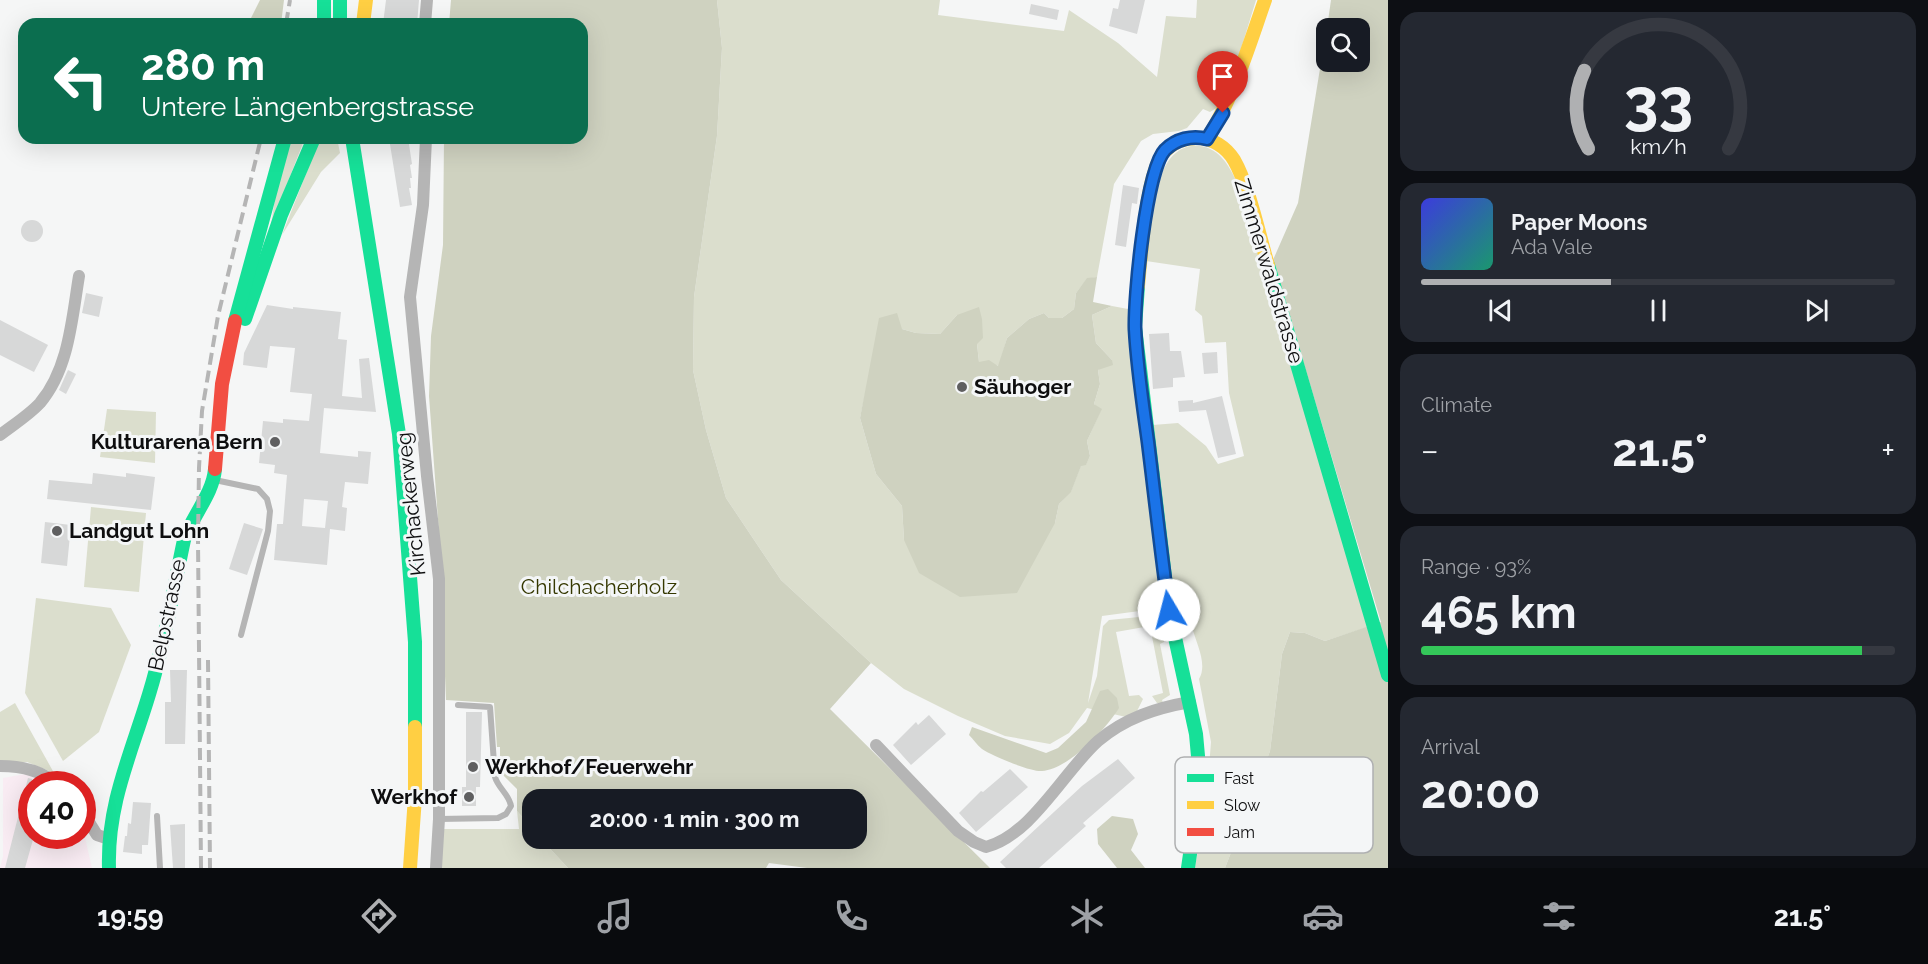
<!DOCTYPE html>
<html lang="en">
<head>
<meta charset="utf-8">
<style>
	body { margin:0; font-family:Raleway,sans-serif; background:#242831; color:#f1f3f6; height:100vh; display:flex; flex-direction:column; font-size:22px; white-space:nowrap }
	* { box-sizing:border-box; margin:0 }
	p { font-size:20px; color:#9ea1a6 }
	.icon { flex:none; width:33px; height:33px; fill:none; stroke:currentColor; stroke-width:2; stroke-linecap:round; stroke-linejoin:round }
	.map { position:relative; flex:1; overflow:hidden }
	.details { display:flex; flex-direction:column; gap:12px; padding:12px; background:#0d0f14; width:540px }
	.details>* { flex:none }
	.top-card { position:absolute; left:18px; top:18px; width:570px; height:126px; border-radius:18px; box-shadow:0 6px 24px #0002; background:#0b6e4f; color:#fff; overflow:hidden }
	.buttons { position:absolute; left:1316px; top:18px; display:grid; gap:12px }
	.buttons a { display:grid; place-items:center; width:54px; height:54px; border-radius:12px; background:#171b24; box-shadow:0 6px 24px #0002; font-size:30px }
	.speed { position:absolute; left:18px; top:771px; display:flex; gap:12px; font-size:30px; font-weight:700; text-align:center }
	.speed>* { display:grid; place-content:center; width:78px; height:78px; border-radius:50%; background:#171b24; box-shadow:0 6px 24px #0002; line-height:1 }
	.speed .limit { border:9px solid #d22; background:#fff; color:#111 }
	.pin { position:absolute; display:grid; place-items:center; width:51px; height:51px; color:#fff; margin:-62px -26px; border-radius:50% 50% 50% 0; rotate:-45deg; box-shadow:0 0 6px #0007 }
	.pin .icon { rotate:45deg }
	.me { position:absolute; width:66px; margin:-33px; rotate:352deg; stroke-linejoin:round; filter:drop-shadow(0 0 4px #0008) }
	.turn { display:flex; align-items:center; gap:21px; height:126px; padding:0 24px; font-size:27px }
	.turn .icon { width:78px; height:78px; stroke-width:2.5 }
	.turn b { display:block; font-size:42px; line-height:51px }
	.big { font-size:45px; font-weight:700; line-height:1.1 }
	.details .tile { flex:1; display:flex; flex-direction:column; justify-content:center; gap:9px; min-width:0; padding:0 21px; border-radius:18px; background:#242831 }
	.details .dial { align-items:center; gap:0 }
	.dial svg { height:156px; overflow:visible; fill:none; stroke:#363941; stroke-width:7; stroke-linecap:round; text-anchor:middle }
	.dial text { fill:#f1f3f6; stroke:none }
	.song { display:flex; align-items:center; gap:18px }
	.cover { width:72px; height:72px; border-radius:9px; background:linear-gradient(135deg,hsl(240 70% 55%),hsl(160 70% 35%)) }
	.played { height:6px; border-radius:3px; background:linear-gradient(90deg,#afb0b2 40%,#363941 40%) }
	.keys { display:flex; justify-content:space-around; direction:ltr }
	.heat { display:flex; justify-content:space-between; align-items:center; font-size:33px; direction:ltr }
	.charge { height:9px; border-radius:4px; background:linear-gradient(90deg,#34c759 93%,#363941 0) }
	.trip { position:absolute; left:522px; top:789px; width:345px; height:60px; border-radius:18px; background:#171b24; box-shadow:0 6px 24px #0002; font-weight:700; line-height:60px; text-align:center }
	.tab-bar { display:flex; height:96px; justify-content:space-around; align-items:center; background:#090b0e; color:#9ea1a6 }
	.tab-bar .icon { width:42px; height:42px }
	.tab-bar .selected { color:#afb0b2 }
	.tab-bar b { font-size:27px; color:#f1f3f6 }
	main { display:flex; flex:1; min-height:0 }
	.map>svg:first-child { display:block }
	.education { fill:#f9ecf3 }
	.green { fill:#dbdecd }
	.forest { fill:#cfd2c0 }
	.building { fill:#d7d8d8; fill-rule:evenodd }
	.lines { fill:none; stroke-linecap:round; stroke-linejoin:round }
	.lane { stroke:#b5b5b5; stroke-width:6 }
	.street { stroke:#b5b5b5; stroke-width:12 }
	.fast { stroke:#16e098; stroke-width:14 }
	.slow { stroke:#ffcf43; stroke-width:14 }
	.jam { stroke:#f24e42; stroke-width:14 }
	.rail { stroke:#b5b5b5; stroke-width:4; stroke-dasharray:12 6; stroke-linecap:butt }
	.route-casing { stroke:#114b97; stroke-width:15 }
	.route { stroke:#1a73e8; stroke-width:10 }
	.poi-dot { fill:#5f5f60; stroke:#f4f6f7; stroke-width:2 }
	.labels { text-anchor:middle; stroke-width:6; stroke-linejoin:round; paint-order:stroke }
	.street-label { font-size:21px; fill:#0e0e0f; stroke:#f4f6f7 }
	.poi-label { font-size:21px; font-weight:bold; fill:#0e0e0f; stroke:#f4f6f7; text-anchor:start }
	.park-label { font-size:21px; fill:#353800; stroke:#f4f6f7 }
	.key { fill:#f4f6f7; stroke:#afb0b1; stroke-width:1.5 }
	.key-label { font-size:16px; fill:#0e0e0f }
</style>
</head>
<body>
<main>
<div class="map">
<svg width="1388" height="868" viewBox="0 0 1388 868">
	<rect width="100%" height="100%" fill="#f5f6f6"/>
	<polygon class="education" points="25,774 49,784 32,784 32,836 82,836 83,829 92,868 0,868 3,856 3,778"/>
	<g class="green">
		<path d="M717,0H940L938,15L1064,31L1069,10L1118,43L1157,77L1166,16L1196,18L1197,0H1256L1241,49L1218,107L1210,112L1203,109L1187,128L1179,131L1153,134L1141,141L1114,184L1097,277L1087,279L1076,293L1074,309L1062,318H1049L1044,313L1029,319L1007,338L999,366L979,362L977,344L957,315L940,334L916,333L902,329L868,381L860,418L876,474L902,506L904,540L1055,523L1059,504L1071,491L1081,465L1086,464L1090,456L1087,441L1101,410L1094,404L1100,384L1098,370L1112,360L1096,343L1092,315L1112,306L1128,309L1140,426L1178,423L1206,446L1218,464L1244,456L1229,393L1226,342L1205,343L1202,316L1195,310L1200,269L1146,261C1151,228 1151,142 1199,146C1221,148 1231,169 1239,187L1368,627L1325,641L1305,633L1290,632L1282,654L1270,751L1225,868H1195L1207,793L1211,742L1199,679C1208,664 1196,643 1192,627L1186,628L1177,606L1102,616L1088,703L1097,676L1103,626L1109,620L1159,615L1165,616L1164,642L1160,644L1170,695L1162,700L1163,703H1157L1152,696L1163,693L1150,626L1116,632L1129,696L1139,695L1143,699L1137,711L1126,717L1087,708L1069,733L1050,744L1005,736L958,716L904,689L871,663L781,580L726,498L706,430L693,370L694,297L717,136L722,48Z"/>
		<polygon points="291,138 305,138 271,225 277,185"/>
		<polygon points="320,138 337,138 340,153 321,172 282,235"/>
		<polygon points="107,409 156,412 155,463 100,457"/>
		<polygon points="91,507 146,513 139,592 84,587"/>
		<polygon points="36,598 111,608 131,645 99,732 63,761 25,693"/>
		<polygon points="15,703 54,773 27,762 0,762 0,712"/>
		<polygon points="517,811 532,828 532,838 541,839 568,868 439,868 441,829 519,829"/>
	</g>
	<g class="forest">
		<polygon points="260,0 284,0 281,24 248,24"/>
		<polygon points="451,0 717,0 722,48 717,136 694,297 693,370 706,430 726,498 781,580 871,663 830,709 990,868 807,868 769,863 766,868 568,868 541,839 856,838 856,800 532,800 532,828 517,811 517,789 500,772 500,747 497,747 494,703 446,700 439,533 429,396 431,336 443,245 444,138 582,138 582,24 449,24"/>
		<polygon points="1331,0 1388,0 1388,868 1225,868 1270,751 1282,654 1290,632 1305,633 1325,641 1381,622 1273,260 1298,203 1326,32 1326,62 1359,62 1359,28 1327,28"/>
		<polygon points="1097,277 1093,302 1112,306 1092,315 1096,343 1112,360 1113,365 1098,370 1100,384 1094,404 1102,409 1087,441 1090,456 1086,465 1081,466 1071,492 1059,504 1055,523 1017,593 960,597 919,573 904,540 902,506 876,474 860,418 879,318 897,313 902,329 916,333 940,334 957,315 979,307 982,319 983,338 977,344 979,362 989,360 998,366 1007,338 1029,319 1044,313 1049,318 1062,318 1074,309 1076,293 1087,278"/>
		<path d="M1108,689L1117,698L1119,708C1106,729 1069,769 1042,771C1031,772 992,756 982,749C977,745 973,739 969,735L972,727L1046,753L1058,748L1086,722L1100,691Z"/>
		<polygon points="1112,816 1133,819 1138,834 1131,850 1145,868 1117,868 1098,844 1097,829"/>
	</g>
	<g class="building">
		<polygon points="386,0 419,0 417,24 383,24"/>
		<polygon points="1120,0 1145,0 1137,34 1109,26 1113,8 1118,9"/>
		<polygon points="1031,4 1059,10 1057,20 1029,14"/>
		<polygon points="389,138 408,138 412,164 410,165 412,178 410,178 411,188 409,188 412,205 400,207"/>
		<polygon points="1123,185 1139,188 1137,204 1132,203 1126,247 1115,245"/>
		<circle cx="32" cy="231" r="11"/>
		<polygon points="86,293 103,297 99,317 82,313"/>
		<path d="M267,305L293,309V307L341,312L338,339L347,340L342,396L362,398L359,359L369,358L376,412L324,408L320,453L358,457V451L371,452L368,484L345,482L342,507L347,508L345,531L330,529L327,565L274,560L277,524H283L287,475L274,473L275,465L259,463L263,421L283,423V419L309,421L312,394L290,392L295,348L270,346L267,368L243,365L244,353ZM304,499L328,501L325,528L302,526Z"/>
		<polygon points="0,320 48,345 34,372 0,355"/>
		<polygon points="1169,333 1170,351 1181,351 1185,377 1173,378 1173,387 1153,389 1149,334"/>
		<polygon points="1217,352 1218,373 1204,374 1202,353"/>
		<polygon points="68,370 76,374 66,394 59,390"/>
		<polygon points="1222,396 1236,454 1218,458 1206,410 1179,412 1178,401 1193,400 1193,403"/>
		<polygon points="93,473 126,477 126,473 155,477 151,510 47,499 49,480 92,484"/>
		<polygon points="45,522 71,525 67,566 41,563"/>
		<polygon points="244,523 263,529 247,575 229,569"/>
		<polygon points="170,670 187,670 185,744 165,744 165,702 171,702"/>
		<polygon points="466,712 482,712 480,787 476,787 476,806 462,806 462,787 466,787"/>
		<polygon points="929,715 946,734 911,765 893,745 916,722 918,725"/>
		<polygon points="1118,759 1135,778 1083,823 1086,826 1039,868 1006,868 1000,862 1082,786"/>
		<polygon points="1010,769 1028,787 976,832 959,813 981,791 983,792"/>
		<polygon points="28,778 32,779 32,836 34,836 25,868 5,868"/>
		<polygon points="133,802 151,803 148,845 142,845 142,854 123,852 125,836 127,836 128,823 131,824"/>
		<polygon points="185,824 185,868 173,868 170,825"/>
	</g>
	<g class="lines">
		<g class="lane">
			<polyline points="215,480 258,489 267,499 270,511 268,531 241,635"/>
			<polyline points="157,816 160,868"/>
			<path d="M439,819L498,818L506,814L511,806C509,794 498,788 495,777L490,707L458,705"/>
		</g>
		<g class="street">
			<polyline points="425,24 427,0"/>
			<polyline points="426,138 423,205 410,297 427,476 439,579 439,819 436,868"/>
			<path d="M0,435C13,425 29,415 40,403C69,369 72,318 79,276"/>
			<path d="M876,745L958,831L974,842L986,847C1031,836 1065,770 1098,741C1125,718 1156,708 1190,702"/>
			<path d="M0,766C21,766 41,770 57,784"/>
			<polyline points="82,811 97,835 109,839"/>
		</g>
		<g class="fast">
			<polyline points="324,0 324,24"/>
			<polyline points="340,0 340,24"/>
			<polyline points="352,138 399,434 415,642 415,727"/>
			<polyline points="1268,265 1388,675"/>
			<polyline points="1138,286 1135,327 1169,610 1196,734 1199,767 1195,820 1188,868"/>
			<polyline points="245,319 281,215 314,138"/>
			<polyline points="235,321 285,138"/>
			<path d="M109,868C107,803 132,752 150,691C165,642 173,591 184,540C192,516 213,494 215,469"/>
		</g>
		<g class="slow">
			<polyline points="363,24 366,0"/>
			<path d="M1207,139C1234,96 1248,48 1265,0"/>
			<path d="M1138,286C1141,256 1146,173 1164,152C1172,143 1184,138 1197,138C1212,138 1226,147 1234,160C1249,186 1259,235 1268,265"/>
			<polyline points="410,868 415,797 415,727"/>
		</g>
		<polyline class="jam" points="215,469 222,384 235,321"/>
		<g class="rail">
			<polyline points="286,24 290,0"/>
			<polyline points="208,660 210,868"/>
			<polyline points="201,868 198,540 199,468 202,411 218,316 261,138"/>
		</g>
	</g>
	<g class="lines">
		<defs>
			<path id="route" d="M1169,610C1161,554 1155,498 1148,442C1143,405 1137,367 1135,329C1134,298 1146,170 1165,150C1176,139 1192,135 1207,139L1223,113"/>
		</defs>
		<use href="#route" class="route-casing"/>
		<use href="#route" class="route"/>
	</g>
	<g class="poi-dot">
		<circle cx="962" cy="387" r="6"/>
		<circle cx="275" cy="442" r="6"/>
		<circle cx="57" cy="531" r="6"/>
		<circle cx="473" cy="767" r="6"/>
		<circle cx="469" cy="797" r="6"/>
	</g>
	<g class="labels">
		<g class="street-label">
			<text transform="translate(1269 271) rotate(73)" y="7">Zimmerwaldstrasse</text>
			<text transform="translate(411 504) rotate(-96)" y="7">Kirchackerweg</text>
			<text transform="translate(167 615) rotate(-78)" y="7">Belpstrasse</text>
		</g>
		<g class="poi-label">
			<text x="974" y="394">Säuhoger</text>
			<text x="263" y="449" text-anchor="end">Kulturarena Bern</text>
			<text x="69" y="538">Landgut Lohn</text>
			<text x="485" y="774">Werkhof/Feuerwehr</text>
			<text x="457" y="804" text-anchor="end">Werkhof</text>
		</g>
		<g class="park-label">
			<text x="599" y="594">Chilchacherholz</text>
		</g>
	</g>
	<rect x="1175" y="757" width="198" height="96" rx="9" class="key"/>
	<rect x="1187" y="774" width="27" height="8" fill="#16e098"/>
	<rect x="1187" y="801" width="27" height="8" fill="#ffcf43"/>
	<rect x="1187" y="828" width="27" height="8" fill="#f24e42"/>
	<g class="key-label">
		<text x="1224" y="784">Fast</text>
		<text x="1224" y="811">Slow</text>
		<text x="1224" y="838">Jam</text>
	</g>
</svg>
<div class="buttons">
<a><svg class="icon" aria-label="search" viewBox="0 0 24 24"><circle cx="10" cy="10" r="6"/><path d="M15 15l6 6"/></svg></a>
</div>
<div class="speed"><div class="limit">40</div></div>
<div class="pin" style="left:1223px;top:113px;background:#d93025"><svg class="icon" aria-label="arrive" viewBox="0 0 24 24"><path d="M6 21V4h12l-3 4 3 4H6"/></svg></div>
<svg class="me" style="left:1169px;top:610px" viewBox="-20 -20 40 40"><circle r="19" fill="#fff"/><path d="M0-13L10 11 0 6-10 11z" fill="#1a73e8"/></svg>
<div class="trip">20:00 · 1 min · 300 m</div>
<div class="top-card">
<div class="turn"><svg class="icon" aria-label="left" viewBox="0 0 24 24"><path d="M17 20v-9H6M10 6l-5 5 5 5"/></svg><div><b>280 m</b>Untere Längenbergstrasse</div></div>
</div>
</div>
<section class="details">
<div class="tile dial"><svg viewBox="0 0 100 80">
<path d="M14 69A42 42 0 1 1 86 69"/>
<path d="M14 69A42 42 0 0 1 12 29" stroke="#afb0b2"/>
<text x="50" y="56" font-size="32" font-weight="700">33</text>
<text x="50" y="72" font-size="11">km/h</text>
</svg></div>
<div class="tile">
<div class="song"><i class="cover"></i><div><b>Paper Moons</b><p>Ada Vale</p></div></div>
<div class="played"></div>
<div class="keys"><svg class="icon" aria-label="previous" viewBox="0 0 24 24"><path d="M18 5L8 12l10 7zM5 5v14"/></svg><svg class="icon" aria-label="pause" viewBox="0 0 24 24"><path d="M8 5v14M16 5v14"/></svg><svg class="icon" aria-label="next" viewBox="0 0 24 24"><path d="M6 5l10 7-10 7zM19 5v14"/></svg></div>
</div>
<div class="tile"><p>Climate</p>
<div class="heat"><a>−</a><b class="big">21.5°</b><a>+</a></div>
</div>
<div class="tile"><p>Range · 93%</p><b class="big">465 km</b><div class="charge"></div></div>
<div class="tile"><p>Arrival</p><b class="big">20:00</b></div>
</section>
</main>
<nav class="tab-bar">
<b>19:59</b>
<svg class="icon selected" aria-label="directions" viewBox="0 0 24 24"><path d="M12 3l9 9-9 9-9-9zM9 14v-3h6M13 9l2 2-2 2"/></svg>
<svg class="icon" aria-label="music" viewBox="0 0 24 24"><path d="M9 18V5l10-2v13"/><circle cx="6" cy="18" r="3"/><circle cx="16" cy="16" r="3"/></svg>
<svg class="icon" aria-label="phone" viewBox="0 0 24 24"><path d="M5 4h4l2 5-3 2q2 4 5 5l2-3 5 2v4C11 20 4 13 5 4z"/></svg>
<svg class="icon" aria-label="climate" viewBox="0 0 24 24"><path d="M12 3v18M4 7l16 10M4 17L20 7"/></svg>
<svg class="icon" aria-label="car" viewBox="0 0 24 24"><path d="M5 17H2v-5l4-1 3-4h7l3 4 3 1v5h-3M9 17h6M6 11h13"/><circle cx="7" cy="17" r="2"/><circle cx="17" cy="17" r="2"/></svg>
<svg class="icon" aria-label="filters" viewBox="0 0 24 24"><path d="M4 7h16M4 17h16"/><circle cx="9" cy="7" r="2"/><circle cx="15" cy="17" r="2"/></svg>
<b>21.5°</b>
</nav>
</body>
</html>
